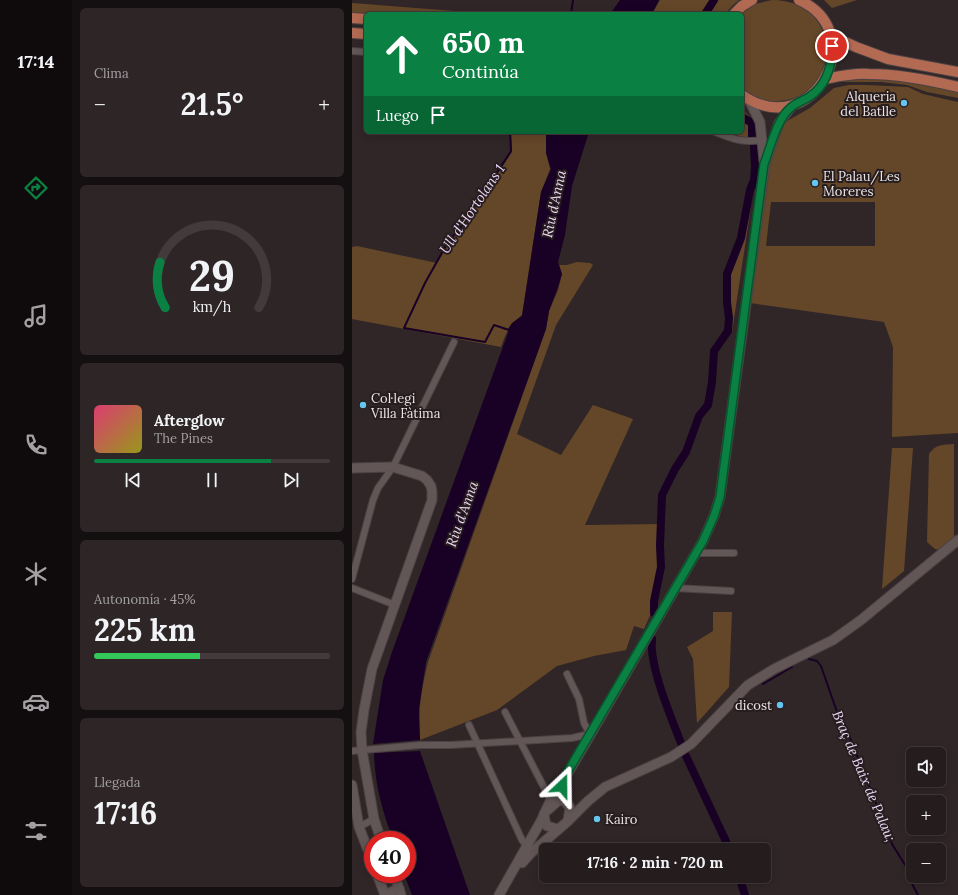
<!DOCTYPE html>
<html lang="es">
<head>
<meta charset="utf-8">
<style>
	body { margin:0; font-family:Lora,serif; background:#2d2526; color:#f1f3f6; height:100vh; display:flex; flex-direction:column; font-size:15px; white-space:nowrap }
	* { box-sizing:border-box; margin:0 }
	p { font-size:13px; color:#a3a1a4 }
	.icon { flex:none; width:22px; height:22px; fill:none; stroke:currentColor; stroke-width:2; stroke-linecap:round; stroke-linejoin:round }
	.map { position:relative; flex:1; overflow:hidden }
	.details { display:flex; flex-direction:column; gap:8px; padding:8px; background:#140f10; width:280px }
	.details>* { flex:none }
	.hud { position:absolute; left:12px; top:12px; width:380px; height:122px; border-radius:6px; box-shadow:0 2px 10px #0003,0 0 0 1px #423a3b; background:#0b8043; color:#fff; overflow:hidden }
	.controls { position:absolute; left:554px; top:747px; display:grid; gap:8px }
	.controls a { display:grid; place-items:center; width:40px; height:40px; border-radius:6px; background:#251c1d; box-shadow:0 2px 10px #0003,0 0 0 1px #423a3b; font-size:20px }
	.speed { position:absolute; left:12px; top:831px; display:flex; gap:8px; font-size:20px; font-weight:700; text-align:center }
	.speed>* { display:grid; place-content:center; width:52px; height:52px; border-radius:50%; background:#251c1d; box-shadow:0 2px 10px #0003,0 0 0 1px #423a3b; line-height:1 }
	.speed .limit { border:6px solid #d22; background:#fff; color:#111 }
	.pin { position:absolute; display:grid; place-items:center; width:34px; height:34px; color:#fff; margin:-17px; border:2px solid #fff; border-radius:50%; box-shadow:0 1px 4px #0007 }
	.me { position:absolute; width:44px; margin:-22px; rotate:23deg; stroke-linejoin:round; filter:drop-shadow(0 0 3px #0008) }
	.turn { display:flex; align-items:center; gap:14px; height:84px; padding:0 12px; font-size:18px }
	.turn .icon { width:52px; height:52px; stroke-width:2.5 }
	.turn b { display:block; font-size:28px; line-height:34px }
	.then { display:flex; align-items:center; height:38px; padding:0 12px; background:#0003; gap:8px; font-size:15px }
	.big { font-size:30px; font-weight:700; line-height:1.1 }
	.details .tile { flex:1; display:flex; flex-direction:column; justify-content:center; gap:6px; min-width:0; padding:0 14px; border-radius:6px; background:#2d2526 }
	.details .dial { align-items:center; gap:0 }
	.dial svg { height:104px; overflow:visible; fill:none; stroke:#423a3b; stroke-width:7; stroke-linecap:round; text-anchor:middle }
	.dial text { fill:#f1f3f6; stroke:none }
	.song { display:flex; align-items:center; gap:12px }
	.cover { width:48px; height:48px; border-radius:6px; background:linear-gradient(135deg,hsl(340 70% 55%),hsl(60 70% 35%)) }
	.played { height:4px; border-radius:2px; background:linear-gradient(90deg,#0b8043 75%,#423a3b 75%) }
	.keys { display:flex; justify-content:space-around; direction:ltr }
	.heat { display:flex; justify-content:space-between; align-items:center; font-size:22px; direction:ltr }
	.charge { height:6px; border-radius:3px; background:linear-gradient(90deg,#34c759 45%,#423a3b 0) }
	.trip { position:absolute; left:187px; top:843px; width:232px; height:40px; border-radius:6px; background:#251c1d; box-shadow:0 2px 10px #0003,0 0 0 1px #423a3b; font-weight:700; line-height:40px; text-align:center }
	main { display:flex; flex:1; min-height:0 }
	.dock { display:flex; flex-direction:column; width:72px; justify-content:space-around; align-items:center; background:#0f0b0c; color:#a3a1a4 }
	.dock .icon { width:28px; height:28px }
	.dock .selected { color:#0b8043 }
	.dock b { font-size:18px; color:#f1f3f6 }
	.map>svg:first-child { display:block }
	.green { fill:#644728; fill-rule:evenodd }
	.water { fill:#190125 }
	.lines { fill:none; stroke-linecap:round; stroke-linejoin:round }
	.stream { stroke:#190125; stroke-width:2 }
	.canal { stroke:#190125; stroke-width:8 }
	.street-casing { stroke:#4b4243; stroke-width:8 }
	.secondary-casing { stroke:#4b4243; stroke-width:11 }
	.primary-casing { stroke:#4b4243; stroke-width:12 }
	.street { stroke:#635657; stroke-width:6 }
	.secondary { stroke:#635657; stroke-width:9 }
	.primary { stroke:#b36a53; stroke-width:10 }
	.route-casing { stroke:#07532c; stroke-width:10 }
	.route { stroke:#0b8043; stroke-width:7 }
	.poi-dot { fill:#65c5ee; stroke:#271d1e; stroke-width:1.5 }
	.labels { text-anchor:middle; stroke-width:4; stroke-linejoin:round; paint-order:stroke }
	.poi-label { font-size:13px; fill:#ebe4e4; stroke:#271d1e; text-anchor:start }
	.water-label { font-size:14px; font-style:italic; fill:#edd7f8; stroke:#271d1e }
</style>
</head>
<body>
<main>
<nav class="dock">
<b>17:14</b>
<svg class="icon selected" aria-label="directions" viewBox="0 0 24 24"><path d="M12 3l9 9-9 9-9-9zM9 14v-3h6M13 9l2 2-2 2"/></svg>
<svg class="icon" aria-label="music" viewBox="0 0 24 24"><path d="M9 18V5l10-2v13"/><circle cx="6" cy="18" r="3"/><circle cx="16" cy="16" r="3"/></svg>
<svg class="icon" aria-label="phone" viewBox="0 0 24 24"><path d="M5 4h4l2 5-3 2q2 4 5 5l2-3 5 2v4C11 20 4 13 5 4z"/></svg>
<svg class="icon" aria-label="climate" viewBox="0 0 24 24"><path d="M12 3v18M4 7l16 10M4 17L20 7"/></svg>
<svg class="icon" aria-label="car" viewBox="0 0 24 24"><path d="M5 17H2v-5l4-1 3-4h7l3 4 3 1v5h-3M9 17h6M6 11h13"/><circle cx="7" cy="17" r="2"/><circle cx="17" cy="17" r="2"/></svg>
<svg class="icon" aria-label="filters" viewBox="0 0 24 24"><path d="M4 7h16M4 17h16"/><circle cx="9" cy="7" r="2"/><circle cx="15" cy="17" r="2"/></svg>
</nav>
<section class="details">
<div class="tile"><p>Clima</p>
<div class="heat"><a>−</a><b class="big">21.5°</b><a>+</a></div>
</div>
<div class="tile dial"><svg viewBox="0 0 100 80">
<path d="M14 69A42 42 0 1 1 86 69"/>
<path d="M14 69A42 42 0 0 1 10 34" stroke="#0b8043"/>
<text x="50" y="56" font-size="32" font-weight="700">29</text>
<text x="50" y="72" font-size="11">km/h</text>
</svg></div>
<div class="tile">
<div class="song"><i class="cover"></i><div><b>Afterglow</b><p>The Pines</p></div></div>
<div class="played"></div>
<div class="keys"><svg class="icon" aria-label="previous" viewBox="0 0 24 24"><path d="M18 5L8 12l10 7zM5 5v14"/></svg><svg class="icon" aria-label="pause" viewBox="0 0 24 24"><path d="M8 5v14M16 5v14"/></svg><svg class="icon" aria-label="next" viewBox="0 0 24 24"><path d="M6 5l10 7-10 7zM19 5v14"/></svg></div>
</div>
<div class="tile"><p>Autonomía · 45%</p><b class="big">225 km</b><div class="charge"></div></div>
<div class="tile"><p>Llegada</p><b class="big">17:16</b></div>
</section>
<div class="map">
<svg width="606" height="895" viewBox="0 0 606 895">
	<rect width="100%" height="100%" fill="#312627"/>
	<g class="green">
		<polygon points="308,0 387,0 381,5 373,14 300,14"/>
		<path d="M420,0C492,0 491,98 426,101C413,102 400,98 390,89L389,14L403,4Z"/>
		<polygon points="472,0 505,0 480,8"/>
		<polygon points="0,3 141,14 0,13"/>
		<polygon points="524,78 554,82 606,92 606,98 575,92 555,85 529,82 492,82 491,80"/>
		<path d="M514,85L556,87L571,94L606,102V433L540,437L541,347L532,322L398,303L415,170L430,124L458,108L482,88L497,85ZM419,202H523V246H414Z"/>
		<polygon points="390,109 402,121 404,138 394,138 373,132 390,132"/>
		<path d="M159,132H194V153L198,169L189,192L170,315C157,325 155,331 149,347L0,319V247L5,246L85,263L102,235L111,225L160,152Z"/>
		<polygon points="403,180 380,332 376,331 378,318 375,301 375,274 389,238 398,190"/>
		<path d="M225,262L238,263L241,265L204,325L165,434L209,455L241,405L281,419L233,525L309,524L308,576L301,600L300,611L292,629L282,626L274,650L242,656L205,666L145,710L68,740C65,713 70,687 76,662L194,329L197,311L206,290L210,274L207,265H215Z"/>
		<path d="M602,444V539L588,550L583,549L575,542L577,454C584,444 590,445 602,444Z"/>
		<polygon points="540,448 561,448 552,571 530,589"/>
		<polygon points="361,612 380,612 377,687 345,723 341,659 335,647 361,631"/>
	</g>
	<g class="water">
		<polygon points="268,0 307,0 300,14 258,14"/>
		<polygon points="194,132 237,132 220,186 213,235 206,262 210,274 205,290 197,311 194,329 74,662 67,708 68,740 21,744 31,680 40,652 157,330 156,329 160,323 170,316 189,192 199,169 194,153"/>
		<path d="M68,751L118,895H60L52,874H55V840H41C30,809 23,786 22,753Z"/>
	</g>
	<g class="lines">
		<g class="stream">
			<polyline points="219,14 221,0"/>
			<polyline points="158,132 159,151 111,225 96,242 73,283 52,328 133,342 142,325 157,330 158,332"/>
			<polyline points="457,659 465,661 469,666 485,712 493,725 540,844 555,868 558,880 566,895"/>
			<polyline points="411,684 440,667"/>
		</g>
		<g class="canal">
			<polyline points="353,14 362,0"/>
			<polyline points="390,117 400,123 400,137"/>
			<polyline points="302,613 302,601 309,567 308,546 310,495 323,469 334,452 347,416 356,405 360,382 362,351 376,331 377,318 375,302 375,274 389,238 398,190 402,180 403,167 402,145"/>
			<path d="M300,639C297,666 319,717 329,743"/>
			<polyline points="334,756 378,850"/>
			<polyline points="387,876 393,895"/>
		</g>
		<defs>
			<g id="street">
				<polyline points="0,51 14,52"/>
				<path d="M363,132C381,139 391,143 410,140"/>
				<polyline points="344,553 382,553"/>
				<polyline points="0,579 21,500 26,488 41,467 102,342"/>
				<polyline points="0,588 43,605"/>
				<polyline points="323,588 379,591"/>
				<polyline points="153,712 198,799"/>
				<polyline points="117,725 170,840 175,847"/>
				<polyline points="0,751 68,745 99,745 220,738 238,734 232,723 227,699 215,674"/>
				<polyline points="7,827 22,819"/>
			</g>
			<g id="secondary">
				<polyline points="397,100 408,122 412,161"/>
				<polyline points="0,468 41,467 70,476 75,480 79,486 80,491 80,500 20,669 12,710 9,732 10,750 22,819 29,840"/>
				<polyline points="0,785 7,827 21,863"/>
				<polyline points="196,810 206,801 211,800 218,807 216,821"/>
				<polyline points="192,814 193,821 195,826 206,829"/>
				<polyline points="170,863 179,853 215,822 236,801 253,787 319,757 339,744 396,685 422,669 481,640 509,620 606,540"/>
				<polyline points="25,874 33,895 47,888"/>
				<polyline points="42,874 49,895"/>
				<polyline points="147,895 189,821 206,784 213,778 230,749 351,541 362,516 368,497 413,164 427,123 440,106"/>
			</g>
			<g id="primary">
				<polyline points="382,14 390,6 400,0"/>
				<polyline points="0,18 14,19"/>
				<polyline points="0,33 14,34"/>
				<polyline points="478,35 504,47 536,59 606,72"/>
				<path d="M473,79C488,76 502,73 517,74C546,74 577,80 606,87"/>
				<path d="M390,95C461,144 520,33 447,0"/>
			</g>
		</defs>
		<use href="#street" class="street-casing"/>
		<use href="#secondary" class="secondary-casing"/>
		<use href="#primary" class="primary-casing"/>
		<use href="#street" class="street"/>
		<use href="#secondary" class="secondary"/>
		<use href="#primary" class="primary"/>
	</g>
	<g class="lines">
		<defs>
			<path id="route" d="M210,786L212,778L351,541L362,516L368,497L412,164C418,149 422,129 432,115C440,104 445,104 457,97C474,86 480,66 480,46"/>
		</defs>
		<use href="#route" class="route-casing"/>
		<use href="#route" class="route"/>
	</g>
	<g class="poi-dot">
		<circle cx="552" cy="103" r="4"/>
		<circle cx="463" cy="183" r="4"/>
		<circle cx="11" cy="405" r="4"/>
		<circle cx="428" cy="705" r="4"/>
		<circle cx="245" cy="819" r="4"/>
	</g>
	<g class="labels">
		<g class="poi-label">
			<text x="544" y="101" text-anchor="end">Alqueria<tspan x="544" dy="15">del Batlle</tspan></text>
			<text x="471" y="181">El Palau/Les<tspan x="471" dy="15">Moreres</tspan></text>
			<text x="19" y="403">Col·legi<tspan x="19" dy="15">Villa Fàtima</tspan></text>
			<text x="420" y="710" text-anchor="end">dicost</text>
			<text x="253" y="824">Kairo</text>
		</g>
		<g class="water-label">
			<text transform="translate(202 204) rotate(-78)" y="5">Riu d'Anna</text>
			<text transform="translate(120 209) rotate(-56)" y="5">Ull d'Hortolans 1</text>
			<text transform="translate(110 514) rotate(-70)" y="5">Riu d'Anna</text>
			<text transform="translate(512 776) rotate(67)" y="5">Braç de Baix de Palau;</text>
		</g>
	</g>
</svg>
<div class="controls">
<a><svg class="icon" aria-label="sound" viewBox="0 0 24 24"><path d="M4 9h4l5-4v14l-5-4H4zM17 9q2 3 0 6"/></svg></a>
<a>+</a>
<a>−</a>
</div>
<div class="speed"><div class="limit">40</div></div>
<div class="pin" style="left:480px;top:46px;background:#d93025"><svg class="icon" aria-label="arrive" viewBox="0 0 24 24"><path d="M6 21V4h12l-3 4 3 4H6"/></svg></div>
<svg class="me" style="left:210px;top:786px" viewBox="-20 -20 40 40"><path d="M0-17L14 15 0 8-14 15z" fill="#0b8043" stroke="#fff" stroke-width="4"/></svg>
<div class="trip">17:16 · 2 min · 720 m</div>
<div class="hud">
<div class="turn"><svg class="icon" aria-label="ahead" viewBox="0 0 24 24"><path d="M12 20V5M6 11l6-6 6 6"/></svg><div><b>650 m</b>Continúa</div></div>
<div class="then">Luego<svg class="icon" aria-label="arrive" viewBox="0 0 24 24"><path d="M6 21V4h12l-3 4 3 4H6"/></svg></div>
</div>
</div>
</main>
</body>
</html>
